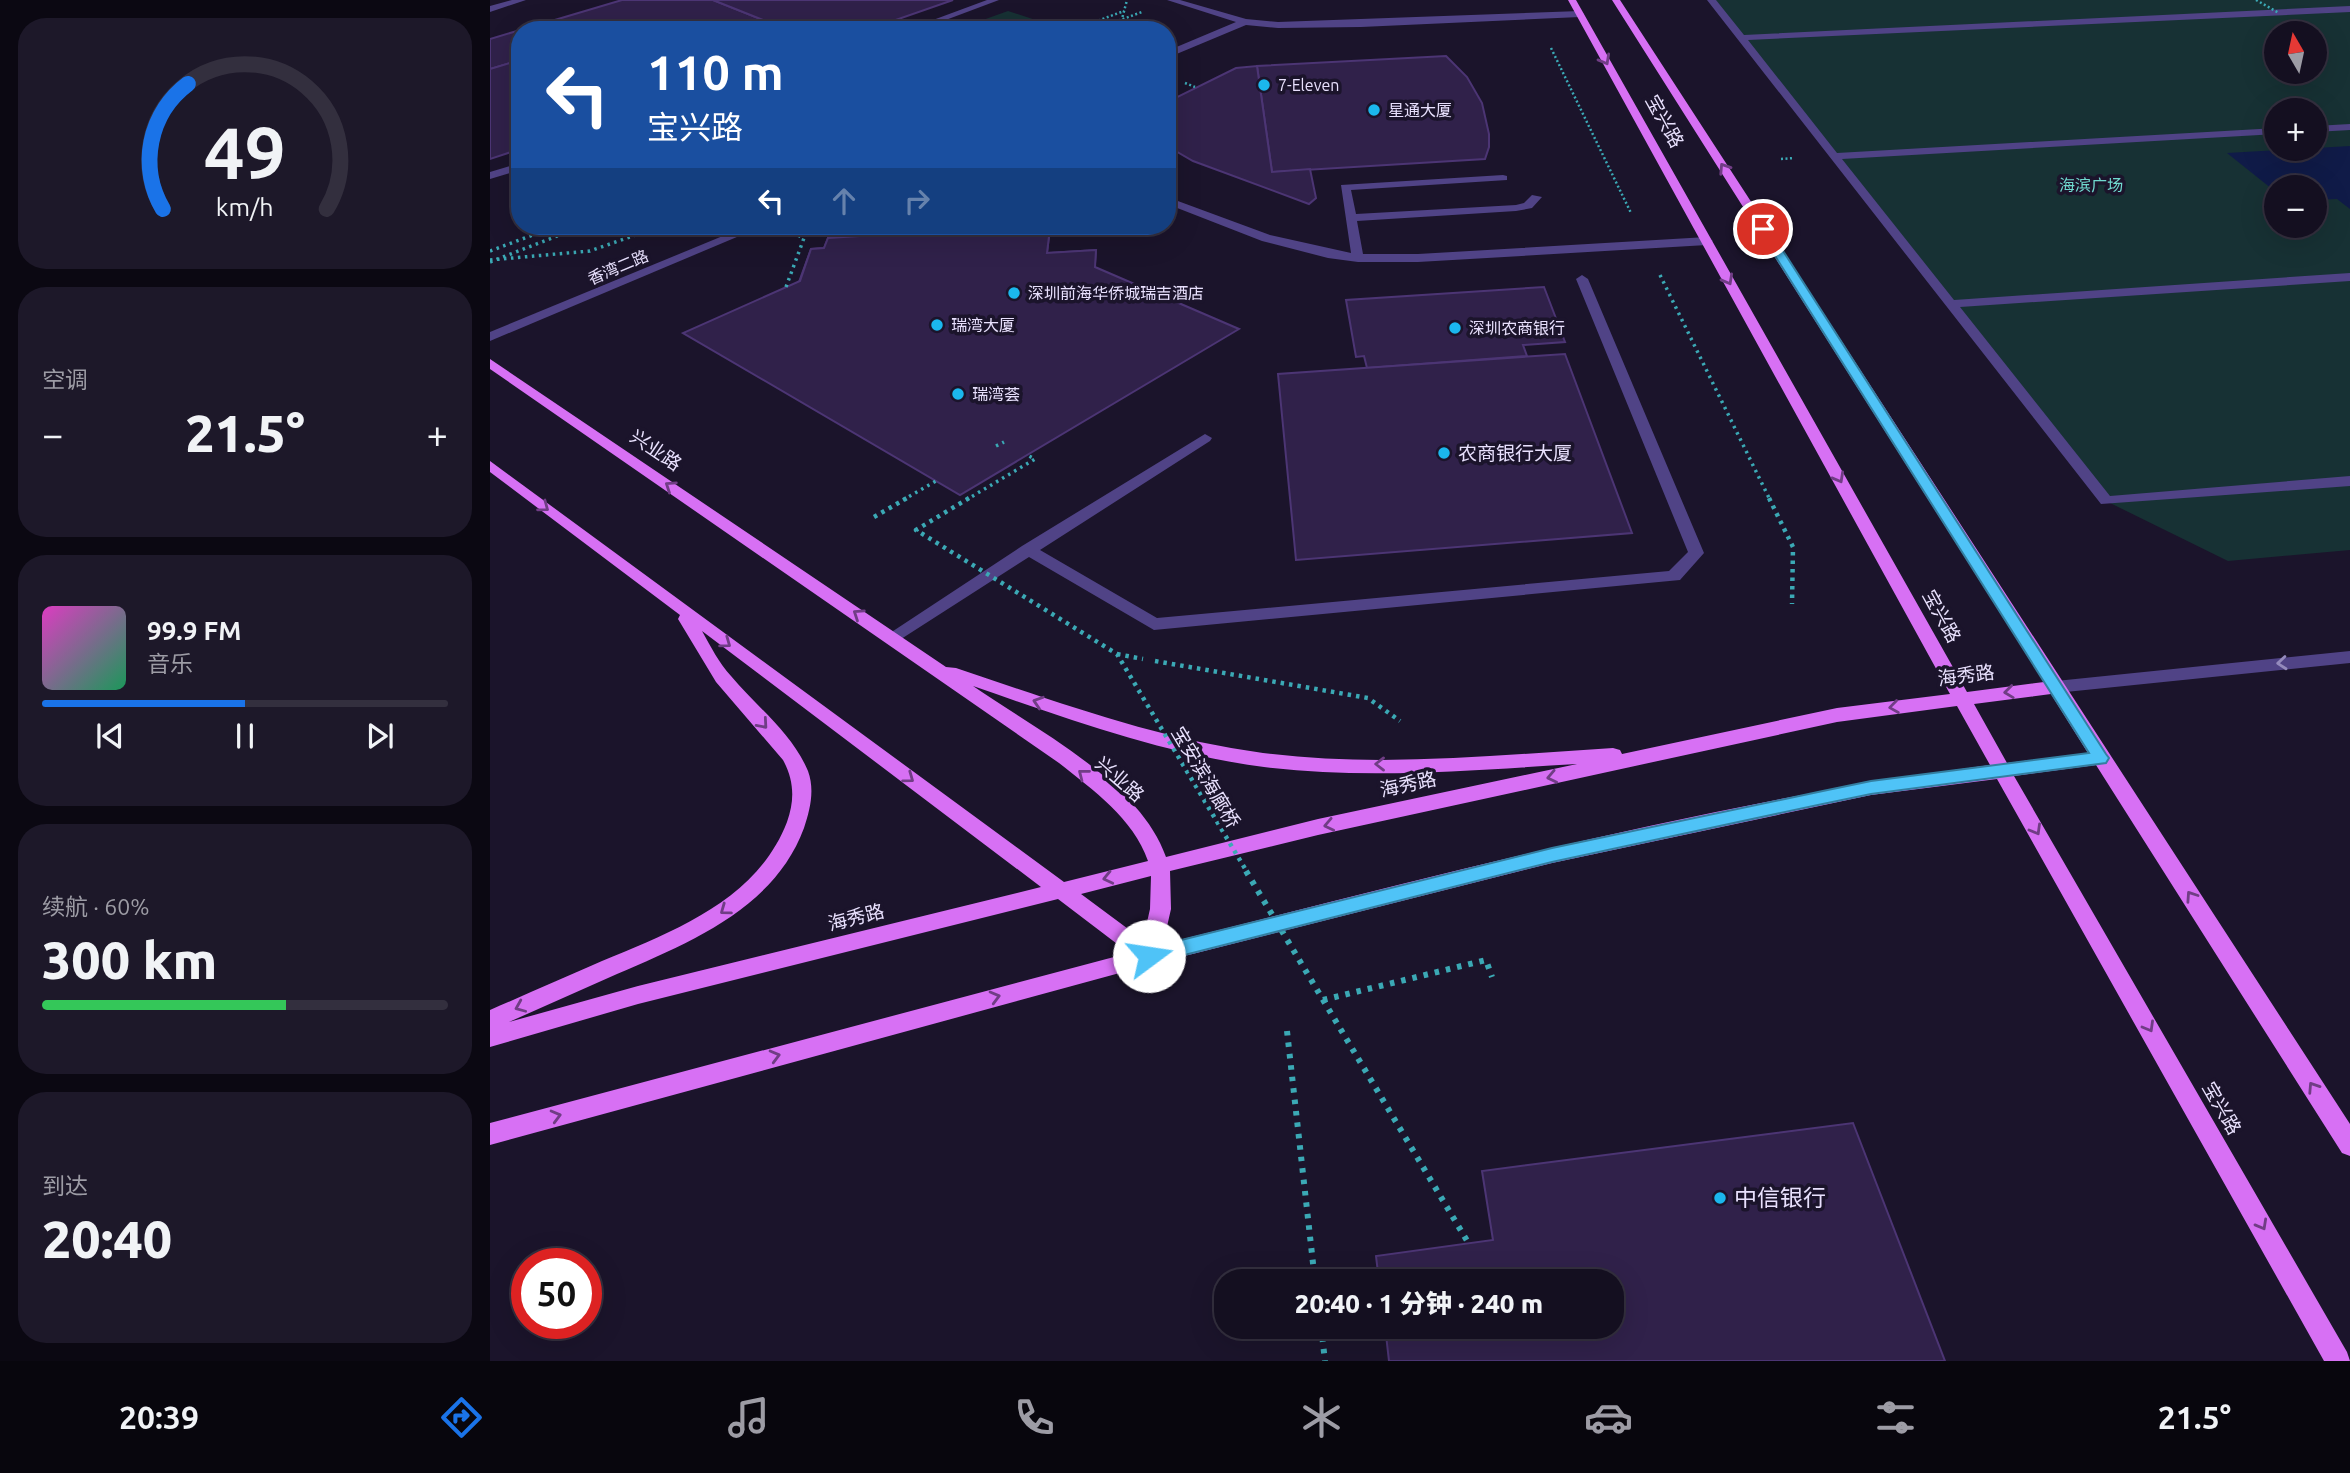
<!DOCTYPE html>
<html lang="zh">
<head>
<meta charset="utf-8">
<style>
	body { margin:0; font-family:Ubuntu,"Noto Sans SC",sans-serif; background:#1d1829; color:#f1f3f6; height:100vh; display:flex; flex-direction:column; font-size:26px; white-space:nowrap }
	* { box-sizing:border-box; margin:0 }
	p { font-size:23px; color:#9d9ca5 }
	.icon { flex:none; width:38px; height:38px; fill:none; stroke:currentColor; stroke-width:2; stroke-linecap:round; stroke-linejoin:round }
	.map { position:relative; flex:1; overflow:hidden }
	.sheet { display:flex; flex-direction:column; gap:18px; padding:18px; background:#0b0812; width:490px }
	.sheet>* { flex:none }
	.banner { position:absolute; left:21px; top:21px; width:665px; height:214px; border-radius:28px; box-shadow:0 7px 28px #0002,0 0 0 2px #332f3e; background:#1a4fa0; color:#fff; overflow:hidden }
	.needle { width:46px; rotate:351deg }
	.buttons { position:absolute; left:1774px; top:21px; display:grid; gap:14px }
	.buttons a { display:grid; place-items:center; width:63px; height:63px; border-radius:50%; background:#140f20; box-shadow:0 7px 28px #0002,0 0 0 2px #332f3e; font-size:35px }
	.speed { position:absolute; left:21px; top:1248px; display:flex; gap:14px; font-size:35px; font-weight:700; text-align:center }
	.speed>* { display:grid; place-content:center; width:91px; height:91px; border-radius:50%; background:#140f20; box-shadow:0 7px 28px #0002,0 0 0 2px #332f3e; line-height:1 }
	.speed .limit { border:10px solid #d22; background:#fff; color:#111 }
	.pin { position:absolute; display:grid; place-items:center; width:60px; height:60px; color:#fff; margin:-30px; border:4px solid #fff; border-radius:50%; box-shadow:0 2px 7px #0007 }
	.me { position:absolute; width:77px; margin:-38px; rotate:76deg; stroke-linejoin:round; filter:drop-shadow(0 0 5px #0008) }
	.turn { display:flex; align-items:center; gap:24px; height:147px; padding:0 21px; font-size:32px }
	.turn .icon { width:91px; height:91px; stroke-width:2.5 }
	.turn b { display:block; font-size:49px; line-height:60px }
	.lanes { display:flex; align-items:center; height:66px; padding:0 21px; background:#0003; justify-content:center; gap:35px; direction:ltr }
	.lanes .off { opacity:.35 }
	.big { font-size:52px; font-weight:800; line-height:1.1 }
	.sheet .tile { flex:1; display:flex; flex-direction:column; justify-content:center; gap:10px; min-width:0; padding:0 24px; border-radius:28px; background:#1d1829 }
	.sheet .dial { align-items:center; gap:0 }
	.dial svg { height:182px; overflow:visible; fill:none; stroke:#332f3e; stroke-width:7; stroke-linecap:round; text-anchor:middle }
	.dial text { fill:#f1f3f6; stroke:none }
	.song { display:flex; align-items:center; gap:21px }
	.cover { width:84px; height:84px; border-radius:10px; background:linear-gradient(135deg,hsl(310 70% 55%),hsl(150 70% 35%)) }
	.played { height:7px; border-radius:4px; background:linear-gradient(90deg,#1a73e8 50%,#332f3e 50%) }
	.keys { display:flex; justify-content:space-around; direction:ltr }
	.heat { display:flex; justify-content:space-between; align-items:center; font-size:38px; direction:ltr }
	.charge { height:10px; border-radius:5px; background:linear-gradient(90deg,#34c759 60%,#332f3e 0) }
	.trip { position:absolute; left:724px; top:1269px; width:410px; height:70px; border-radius:28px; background:#140f20; box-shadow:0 7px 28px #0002,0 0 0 2px #332f3e; font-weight:800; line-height:70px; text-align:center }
	.tab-bar { display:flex; height:112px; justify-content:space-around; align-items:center; background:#08060d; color:#9d9ca5 }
	.tab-bar .icon { width:49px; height:49px }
	.tab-bar .selected { color:#1a73e8 }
	.tab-bar b { font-size:32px; color:#f1f3f6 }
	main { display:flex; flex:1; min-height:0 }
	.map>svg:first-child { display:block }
	.green { fill:#173134; fill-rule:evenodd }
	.water { fill:#101b48 }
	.building { fill:#30214a; stroke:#4c3574; stroke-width:2 }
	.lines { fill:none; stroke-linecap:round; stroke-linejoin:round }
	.path-far3 { stroke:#3ba9b5; stroke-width:2.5; stroke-dasharray:2 2.5; stroke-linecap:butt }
	.path-far2 { stroke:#3ba9b5; stroke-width:3.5; stroke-dasharray:2.5 4.5; stroke-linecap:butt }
	.path-far1 { stroke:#3ba9b5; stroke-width:4.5; stroke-dasharray:3.5 5; stroke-linecap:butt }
	.path { stroke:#3ba9b5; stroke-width:6; stroke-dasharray:4.5 7; stroke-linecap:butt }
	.minor { fill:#504386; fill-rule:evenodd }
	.major { fill:#d770f4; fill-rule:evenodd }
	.path-bridge-far3 { stroke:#3ba9b5; stroke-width:2.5; stroke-dasharray:2 2.5; stroke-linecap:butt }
	.path-bridge-far2 { stroke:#3ba9b5; stroke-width:3.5; stroke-dasharray:2.5 4.5; stroke-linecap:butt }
	.path-bridge-far1 { stroke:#3ba9b5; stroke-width:4.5; stroke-dasharray:3.5 5; stroke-linecap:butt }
	.path-bridge { stroke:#3ba9b5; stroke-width:6; stroke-dasharray:4.5 7; stroke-linecap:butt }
	.oneway { stroke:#703d85 }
	.oneway2 { stroke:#948abc }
	.route { fill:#4fc3f7; stroke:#337fa1; stroke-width:2 }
	.poi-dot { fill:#1bb7ed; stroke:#1b142b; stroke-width:2.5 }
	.labels { text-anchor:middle; stroke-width:7; stroke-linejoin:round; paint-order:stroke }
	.far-poi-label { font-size:16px; fill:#e8e0fd; stroke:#1b142b; text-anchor:start }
	.far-park-label { font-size:16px; fill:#70d9cf; stroke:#1b142b }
	.far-street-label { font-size:16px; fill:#e8e0fd; stroke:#1b142b }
	.street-label { font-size:19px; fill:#e8e0fd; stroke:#1b142b }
	.poi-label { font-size:19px; fill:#e8e0fd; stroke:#1b142b; text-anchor:start }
	.near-poi-label { font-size:23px; fill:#e8e0fd; stroke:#1b142b; text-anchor:start }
</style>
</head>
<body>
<main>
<section class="sheet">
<div class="tile dial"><svg viewBox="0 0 100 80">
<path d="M14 69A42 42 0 1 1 86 69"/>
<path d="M14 69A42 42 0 0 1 25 14" stroke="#1a73e8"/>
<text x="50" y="56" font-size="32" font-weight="700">49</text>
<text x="50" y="72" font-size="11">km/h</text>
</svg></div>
<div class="tile"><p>空调</p>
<div class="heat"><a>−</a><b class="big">21.5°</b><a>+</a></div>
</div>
<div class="tile">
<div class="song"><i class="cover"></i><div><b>99.9 FM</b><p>音乐</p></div></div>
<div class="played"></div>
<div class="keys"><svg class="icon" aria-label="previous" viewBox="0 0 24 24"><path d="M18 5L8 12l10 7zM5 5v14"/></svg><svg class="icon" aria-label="pause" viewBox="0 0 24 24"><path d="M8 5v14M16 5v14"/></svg><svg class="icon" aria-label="next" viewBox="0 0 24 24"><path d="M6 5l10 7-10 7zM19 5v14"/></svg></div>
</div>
<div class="tile"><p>续航 · 60%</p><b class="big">300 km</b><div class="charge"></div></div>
<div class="tile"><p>到达</p><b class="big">20:40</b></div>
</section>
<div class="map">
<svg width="1860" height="1361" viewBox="0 0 1860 1361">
	<rect width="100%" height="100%" fill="#1b142b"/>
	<g class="green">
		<path d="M1221,0H1860V550L1738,561L1616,501ZM1787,33H1825V72H1787ZM1787,110H1825V149H1787ZM1787,187H1825V226H1787Z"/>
		<polygon points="518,11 576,30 465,30"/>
	</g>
	<polygon class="water" points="1860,146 1860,209 1847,199 1825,200 1825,187 1787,187 1787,193 1737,153"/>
	<g class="building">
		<polygon points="132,0 223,0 298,30 31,30"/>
		<polygon points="223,0 463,0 377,30 298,30"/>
		<polygon points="30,30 30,60 0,69 0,39"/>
		<polygon points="956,56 977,77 992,103 999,134 999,147 995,159 782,172 767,66"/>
		<polygon points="30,60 30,149 0,159 0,69"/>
		<polygon points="767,66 782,172 820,169 826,198 819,204 703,161 677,146 677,102 746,68"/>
		<polygon points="373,226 560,228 557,253 606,250 597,371 327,390 333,369 276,373 321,249 334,248 338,238 369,236"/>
		<polygon points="373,226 560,228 557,253 606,250 605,267 749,329 470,495 193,333 310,281 321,249 334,248 338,238 369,236"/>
		<polygon points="1054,287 1075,342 1033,345 1037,356 877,368 874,356 866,357 856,300"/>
		<polygon points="1075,354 1142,533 806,560 788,374"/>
		<polygon points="1363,1123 1455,1361 899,1361 895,1326 1122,1326 1122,1281 889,1281 886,1256 1003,1240 992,1171"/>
	</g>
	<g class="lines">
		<g class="path-far3">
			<polyline points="583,30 634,11"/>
			<polyline points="603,30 652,12"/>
			<polyline points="1061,48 1141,213"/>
			<polyline points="695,83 705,87"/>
			<polyline points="1291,159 1304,158"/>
		</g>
		<g class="path-far2">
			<polyline points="0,251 67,226"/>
			<polyline points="0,262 93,226"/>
			<polyline points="1170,275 1280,500"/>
			<polyline points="296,287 314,238 299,231"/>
			<polyline points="506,446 514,442"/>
			<polyline points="413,500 446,481"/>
		</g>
		<g class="path-far1">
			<polyline points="1279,498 1303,547 1302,604"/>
			<polyline points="384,517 417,498"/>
			<polyline points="627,654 653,659"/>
			<polyline points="665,661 878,698 910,721"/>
		</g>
		<g class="path">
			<polyline points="833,1000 996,960 1002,977"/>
			<polyline points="797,1031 825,1281"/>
			<polyline points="831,1326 835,1361"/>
		</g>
		<g class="minor">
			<polygon points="22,0 36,0 0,12 0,6"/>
			<polygon points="497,0 509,0 429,30 416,30"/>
			<polygon points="677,0 690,0 756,19 788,22 1090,11 1094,14 1090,17 871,27 788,28 756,25 677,58 677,51 746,22"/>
			<polygon points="1217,0 1226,0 1254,35 1860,6 1860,12 1258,40 1347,153 1787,128 1787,134 1352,159 1464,300 1860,273 1860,281 1470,307 1620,496 1860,476 1860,486 1611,504"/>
			<polygon points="1860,124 1860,130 1825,132 1825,126"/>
			<polygon points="30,163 30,170 0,179 0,172"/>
			<polygon points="1013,175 1017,176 1017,180 861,190 866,214 1026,205 1034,203 1042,195 1052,197 1042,208 1026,211 867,221 873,254 928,254 1217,237 1223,241 1217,245 928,262 868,262 838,258 772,241 677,204 677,197 780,235 861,253 851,185"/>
			<polygon points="257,226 273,226 0,341 0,332"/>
			<polygon points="1092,275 1098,279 1214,553 1190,580 664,630 539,557 408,641 396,641 394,637 532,546 715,434 722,438 720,441 550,550 667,618 1179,571 1198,552 1086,279"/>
			<polygon points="1860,651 1860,663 1566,693 1560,691 1557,687 1560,683 1566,681"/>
		</g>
		<path class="major" d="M1078,0H1086L1477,692L1554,682L1122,0H1130L1860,1124V1156L1852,1153L1606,765L1524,776L1857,1352L1860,1361H1834L1507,779L1381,795L1062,863L659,965L0,1145V1123L639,953L568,899L148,1004L0,1047V1010C37,994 75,977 112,961C184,931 267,900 297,822C305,800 304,780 293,760L226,682L188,619L190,615L0,472V461L574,882L658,861C643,818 603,790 569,763L0,369V359L456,667L466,668C567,702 667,739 773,753C889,768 1007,755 1123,748L1130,750L1132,754L1347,708L1460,694ZM212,631L551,887L148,986L19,1022C55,1006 91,990 127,974C200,942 284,909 314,828C320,810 325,790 318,771C302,733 267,707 241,676C229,663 221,647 212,631ZM483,686C578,719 674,754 774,767C878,780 983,770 1087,764L828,819L676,857C650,782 545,729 483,686ZM1561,694L1598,753L1517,763L1484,704ZM1467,706L1500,765C1220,802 946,876 673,944L681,909L680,871L828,835L1347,722ZM661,876L660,909L653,940L591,894Z"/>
		<g class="path-bridge-far3">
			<polyline points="1766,0 1789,13"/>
			<polyline points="629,30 637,0"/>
		</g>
		<g class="path-bridge-far2">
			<polyline points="0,260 100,251 171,226"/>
			<polyline points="476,500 545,459 537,455"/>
		</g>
		<polyline class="path-bridge-far1" points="479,498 426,530 627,654 757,872"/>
		<polyline class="path-bridge" points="756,871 979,1244"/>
	</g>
	<defs><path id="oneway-chevron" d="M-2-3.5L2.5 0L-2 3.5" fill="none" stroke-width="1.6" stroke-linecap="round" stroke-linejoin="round" transform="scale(1.75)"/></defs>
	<g class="oneway">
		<use href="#oneway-chevron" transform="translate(1115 60) rotate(61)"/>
		<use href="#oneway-chevron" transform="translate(1234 168) rotate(-123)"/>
		<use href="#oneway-chevron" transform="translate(1238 280) rotate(61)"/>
		<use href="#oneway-chevron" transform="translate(1349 478) rotate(61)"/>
		<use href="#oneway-chevron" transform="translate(180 486) rotate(-146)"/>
		<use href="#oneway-chevron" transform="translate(54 507) rotate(37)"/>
		<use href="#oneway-chevron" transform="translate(368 614) rotate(-146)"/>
		<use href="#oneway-chevron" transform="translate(236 643) rotate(36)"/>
		<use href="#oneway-chevron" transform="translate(1519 692) rotate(173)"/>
		<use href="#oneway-chevron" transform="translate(548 702) rotate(-162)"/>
		<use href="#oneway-chevron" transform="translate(1404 707) rotate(172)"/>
		<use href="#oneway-chevron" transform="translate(273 724) rotate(49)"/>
		<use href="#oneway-chevron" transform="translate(890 764) rotate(-180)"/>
		<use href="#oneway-chevron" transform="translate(593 774) rotate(-142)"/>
		<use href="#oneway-chevron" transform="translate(1062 777) rotate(168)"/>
		<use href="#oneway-chevron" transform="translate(419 778) rotate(36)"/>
		<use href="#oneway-chevron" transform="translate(839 825) rotate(168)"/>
		<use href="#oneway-chevron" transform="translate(1546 830) rotate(60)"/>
		<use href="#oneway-chevron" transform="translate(618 878) rotate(167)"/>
		<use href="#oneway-chevron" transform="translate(1701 896) rotate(-124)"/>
		<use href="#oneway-chevron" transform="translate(235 910) rotate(144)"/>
		<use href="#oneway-chevron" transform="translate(505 997) rotate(-15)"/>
		<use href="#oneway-chevron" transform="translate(30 1007) rotate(157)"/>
		<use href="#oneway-chevron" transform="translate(1659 1027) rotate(60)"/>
		<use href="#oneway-chevron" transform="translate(285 1056) rotate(-15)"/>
		<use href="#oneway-chevron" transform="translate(1823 1087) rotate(-123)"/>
		<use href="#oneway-chevron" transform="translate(66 1116) rotate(-15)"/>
		<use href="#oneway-chevron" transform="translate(1772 1225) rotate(61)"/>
	</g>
	<use class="oneway2" href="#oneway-chevron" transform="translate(1792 663) rotate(175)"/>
	<polygon class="route" points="1270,226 1279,229 1616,754 1619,758 1616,763 1381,794 1328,805 1062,862 659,964 652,962 649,956 652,950 659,948 1062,848 1328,792 1381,781 1599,753 1268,229"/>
	<g class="poi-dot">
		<circle cx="774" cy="85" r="7"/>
		<circle cx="884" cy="110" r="7"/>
		<circle cx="524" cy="293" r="7"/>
		<circle cx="447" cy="325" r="7"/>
		<circle cx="965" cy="328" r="7"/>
		<circle cx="468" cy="394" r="7"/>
		<circle cx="954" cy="453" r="7"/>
		<circle cx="1230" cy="1198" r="7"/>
	</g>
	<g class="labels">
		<g class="far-poi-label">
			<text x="788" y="91">7-Eleven</text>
			<text x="898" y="116">星通大厦</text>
			<text x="538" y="299">深圳前海华侨城瑞吉酒店</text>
			<text x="461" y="331">瑞湾大厦</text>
			<text x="979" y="334">深圳农商银行</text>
			<text x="482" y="400">瑞湾荟</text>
		</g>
		<g class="far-park-label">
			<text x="1601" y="191">海滨广场</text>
		</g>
		<g class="far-street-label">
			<text transform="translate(128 267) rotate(-23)" y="6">香湾二路</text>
		</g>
		<g class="street-label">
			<text transform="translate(1175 121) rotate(61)" y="7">宝兴路</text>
			<text transform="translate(166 450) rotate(34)" y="7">兴业路</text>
			<text transform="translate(1452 616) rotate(61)" y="7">宝兴路</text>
			<text transform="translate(1476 675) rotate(-7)" y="7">海秀路</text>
			<text transform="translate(716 777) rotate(59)" y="7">宝安滨海廊桥</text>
			<text transform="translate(630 779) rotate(41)" y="7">兴业路</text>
			<text transform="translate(918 784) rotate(-12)" y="7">海秀路</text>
			<text transform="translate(366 917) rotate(-14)" y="7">海秀路</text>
			<text transform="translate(1732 1108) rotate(60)" y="7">宝兴路</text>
		</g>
		<g class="poi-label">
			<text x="968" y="460">农商银行大厦</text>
		</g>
		<g class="near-poi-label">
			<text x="1244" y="1206">中信银行</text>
		</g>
	</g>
</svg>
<div class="buttons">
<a><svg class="needle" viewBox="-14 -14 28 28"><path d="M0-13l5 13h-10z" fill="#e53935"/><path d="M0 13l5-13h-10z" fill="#9d9ca5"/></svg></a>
<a>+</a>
<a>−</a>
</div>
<div class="speed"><div class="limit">50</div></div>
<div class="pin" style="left:1273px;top:229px;background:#d93025"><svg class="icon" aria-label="arrive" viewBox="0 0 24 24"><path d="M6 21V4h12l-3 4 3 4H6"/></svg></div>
<svg class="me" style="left:659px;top:956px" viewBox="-20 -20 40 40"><circle r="19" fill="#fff"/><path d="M0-13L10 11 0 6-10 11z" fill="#4fc3f7"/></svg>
<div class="trip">20:40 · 1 分钟 · 240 m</div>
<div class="banner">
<div class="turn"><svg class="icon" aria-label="left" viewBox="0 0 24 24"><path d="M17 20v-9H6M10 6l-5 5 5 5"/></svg><div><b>110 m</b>宝兴路</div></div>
<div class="lanes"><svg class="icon" aria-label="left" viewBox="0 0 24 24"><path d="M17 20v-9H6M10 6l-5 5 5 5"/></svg><svg class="icon off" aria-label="ahead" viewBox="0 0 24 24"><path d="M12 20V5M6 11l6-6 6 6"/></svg><svg class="icon off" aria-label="right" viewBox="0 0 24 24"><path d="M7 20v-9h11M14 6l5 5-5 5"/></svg></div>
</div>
</div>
</main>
<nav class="tab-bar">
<b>20:39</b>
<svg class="icon selected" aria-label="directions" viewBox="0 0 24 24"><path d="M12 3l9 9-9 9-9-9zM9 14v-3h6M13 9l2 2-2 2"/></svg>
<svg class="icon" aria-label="music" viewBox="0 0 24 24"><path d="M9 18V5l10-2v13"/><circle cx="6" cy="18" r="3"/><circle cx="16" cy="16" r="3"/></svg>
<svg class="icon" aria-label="phone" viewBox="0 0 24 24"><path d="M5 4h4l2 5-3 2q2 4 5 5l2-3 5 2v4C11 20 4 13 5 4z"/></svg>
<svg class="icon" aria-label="climate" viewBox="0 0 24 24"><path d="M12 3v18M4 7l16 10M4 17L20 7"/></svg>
<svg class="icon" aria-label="car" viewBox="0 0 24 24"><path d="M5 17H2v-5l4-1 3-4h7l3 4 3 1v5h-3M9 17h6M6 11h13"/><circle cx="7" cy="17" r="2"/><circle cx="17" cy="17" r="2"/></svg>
<svg class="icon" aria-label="filters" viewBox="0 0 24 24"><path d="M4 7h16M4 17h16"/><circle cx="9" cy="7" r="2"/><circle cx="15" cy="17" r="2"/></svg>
<b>21.5°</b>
</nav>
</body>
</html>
